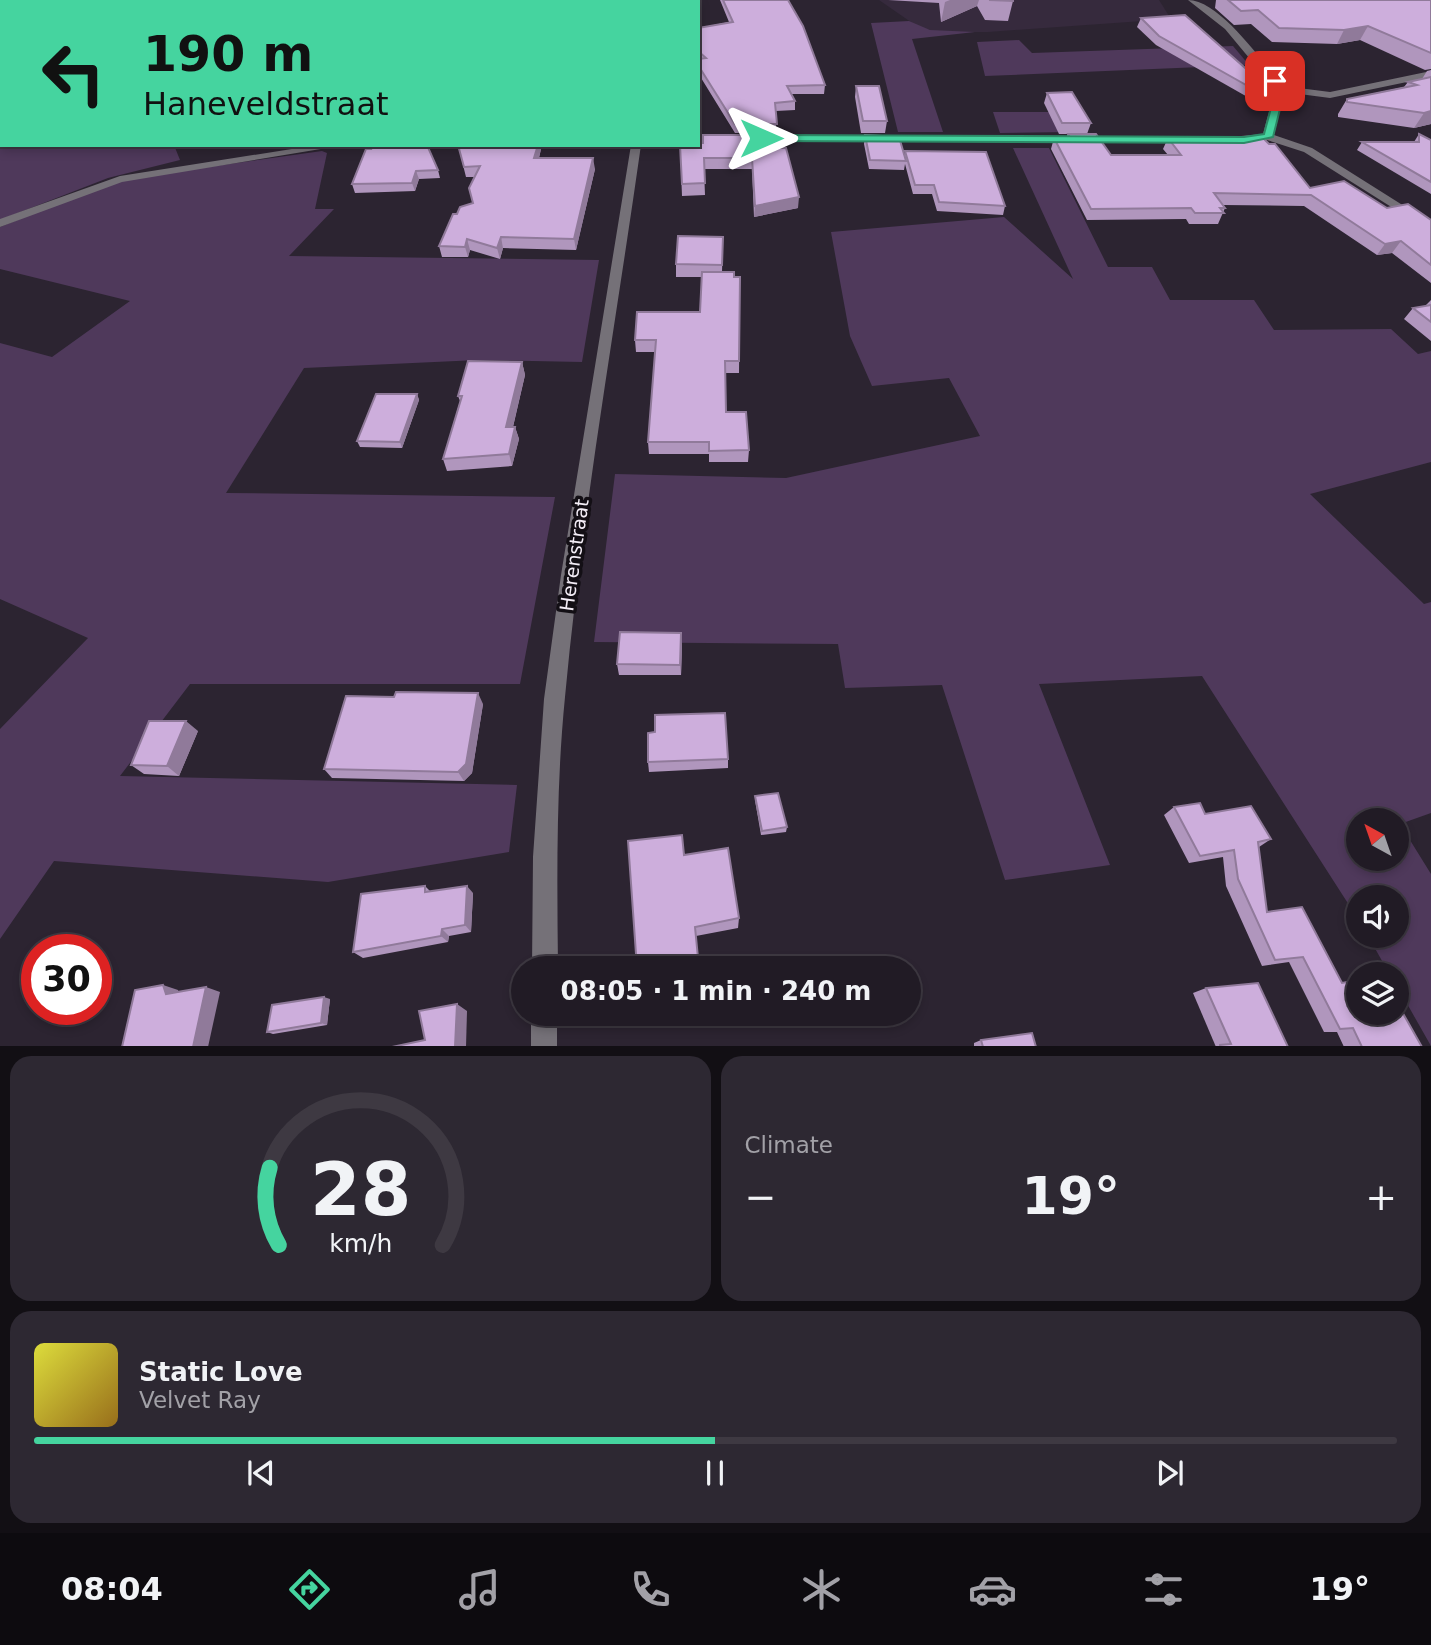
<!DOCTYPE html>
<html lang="en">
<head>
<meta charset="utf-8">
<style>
	body { margin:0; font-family:"DejaVu Sans",sans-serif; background:#2d2832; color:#f1f3f6; height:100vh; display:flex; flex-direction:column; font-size:26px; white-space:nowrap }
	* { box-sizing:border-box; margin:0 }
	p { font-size:23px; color:#a2a1a7 }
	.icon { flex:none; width:38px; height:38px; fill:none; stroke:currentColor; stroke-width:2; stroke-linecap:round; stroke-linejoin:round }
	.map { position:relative; height:1046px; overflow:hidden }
	.sheet { display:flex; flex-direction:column; gap:10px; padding:10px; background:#120f14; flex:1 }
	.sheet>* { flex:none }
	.hud { position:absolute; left:0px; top:0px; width:700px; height:147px; box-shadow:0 4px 10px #0003,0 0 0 2px #3e3942; background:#45d49f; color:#111; overflow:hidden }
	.needle { width:46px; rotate:320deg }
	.fabs { position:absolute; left:1346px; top:808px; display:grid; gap:14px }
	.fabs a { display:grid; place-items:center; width:63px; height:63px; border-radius:50%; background:#211b25; box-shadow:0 4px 10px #0003,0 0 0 2px #3e3942; font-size:35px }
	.speed { position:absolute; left:21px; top:934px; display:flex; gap:14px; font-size:35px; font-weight:700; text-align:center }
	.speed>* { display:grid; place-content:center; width:91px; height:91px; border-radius:50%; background:#211b25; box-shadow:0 4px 10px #0003,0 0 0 2px #3e3942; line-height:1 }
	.speed .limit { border:10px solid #d22; background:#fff; color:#111 }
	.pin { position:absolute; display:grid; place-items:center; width:60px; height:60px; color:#fff; margin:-30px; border-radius:14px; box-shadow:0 4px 10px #0006 }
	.me { position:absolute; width:77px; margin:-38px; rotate:90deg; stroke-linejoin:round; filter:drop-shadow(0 0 5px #0008) }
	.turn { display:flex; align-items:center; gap:24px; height:147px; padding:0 28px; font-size:32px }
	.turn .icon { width:91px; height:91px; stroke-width:2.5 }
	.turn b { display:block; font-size:49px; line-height:60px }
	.big { font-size:52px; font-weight:800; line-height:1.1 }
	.sheet .widget { flex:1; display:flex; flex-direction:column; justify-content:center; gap:10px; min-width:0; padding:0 24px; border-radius:21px; background:#2d2832 }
	.sheet .dial { align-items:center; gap:0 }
	.dial svg { height:182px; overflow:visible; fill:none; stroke:#3e3942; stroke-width:7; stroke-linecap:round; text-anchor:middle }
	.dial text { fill:#f1f3f6; stroke:none }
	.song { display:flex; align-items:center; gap:21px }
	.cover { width:84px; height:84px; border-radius:10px; background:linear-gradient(135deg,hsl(60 70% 55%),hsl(40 70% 35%)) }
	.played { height:7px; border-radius:4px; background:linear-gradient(90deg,#45d49f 50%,#3e3942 50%) }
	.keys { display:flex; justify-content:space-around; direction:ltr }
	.heat { display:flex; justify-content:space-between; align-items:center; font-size:38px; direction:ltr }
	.sheet .tiles { flex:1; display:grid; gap:10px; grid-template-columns:1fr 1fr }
	.widget:last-child { grid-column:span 2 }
	.trip { position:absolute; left:511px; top:956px; width:410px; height:70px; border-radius:35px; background:#211b25; box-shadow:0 4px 10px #0003,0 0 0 2px #3e3942; font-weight:800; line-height:70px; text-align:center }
	.dock { display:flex; height:112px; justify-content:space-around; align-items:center; background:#0d0b0f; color:#a2a1a7 }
	.dock .icon { width:49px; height:49px }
	.dock .current { color:#45d49f }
	.dock b { font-size:32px; color:#f1f3f6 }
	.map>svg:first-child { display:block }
	.built { fill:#362a3d }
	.green { fill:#4f395b; fill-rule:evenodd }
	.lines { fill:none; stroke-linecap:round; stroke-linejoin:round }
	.stream { fill:#9f8aaa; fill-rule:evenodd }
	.minor { fill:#757178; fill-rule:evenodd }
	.wall { fill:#b096bd }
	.shaded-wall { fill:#907a9a }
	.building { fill:#cdaedc; stroke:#907a9a; stroke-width:2 }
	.route { fill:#45d49f; stroke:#2d8a67; stroke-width:2 }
	.labels { text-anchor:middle; stroke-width:7; stroke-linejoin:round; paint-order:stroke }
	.street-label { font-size:19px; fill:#f3edf6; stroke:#130f15 }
</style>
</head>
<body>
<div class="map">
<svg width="1431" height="1047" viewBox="0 0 1431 1047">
	<rect width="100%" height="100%" fill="#2c2431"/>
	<polygon class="built" points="879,0 1159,0 1171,19 988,32 938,32 918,27"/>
	<g class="green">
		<polygon points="0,0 556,0 547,2 2,2 2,145 174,145 180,160 108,178 0,220"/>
		<polygon points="909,21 930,30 975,32 912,39 943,132 898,132 871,23"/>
		<polygon points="1019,40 1032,53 1233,46 1249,65 985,76 977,42"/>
		<polygon points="993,112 1055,112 1069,132 1000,133"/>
		<path d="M1013,148H1049L1108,267H1152L1170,300H1254L1274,330L1391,329L1418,354L1431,351V462L1310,494L1424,604L1431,602V813L1400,824L1431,874V1046L1397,986L1396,975H1390L1368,936H1396V898H1358V919L1202,676L1039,684L1110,865L1005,880L942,685L845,688L838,644L594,642L615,474L786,478L980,436L949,378L872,386L850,336L831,232L1004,217L1073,279ZM1358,821H1396V859H1358Z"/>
		<polygon points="322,151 327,153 315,209 334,209 289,256 599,260 582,362 478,360 304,368 226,493 555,497 520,684 190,684 120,776 517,785 509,852 328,882 54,861 0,939 0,729 88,638 0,599 0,343 52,357 130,301 0,269 0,227 105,185 144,176"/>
	</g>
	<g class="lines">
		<g class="stream">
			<polygon points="335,0 342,0 338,2 330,2"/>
			<rect x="0" y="62" width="2" height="3"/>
		</g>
		<g class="minor">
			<path d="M1188,0C1220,0 1263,63 1283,86L1330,92L1431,71V77L1330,98L1284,92L1274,135L1312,148L1431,223V232L1304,152L1267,140L1226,142V138L1230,137L1263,134L1275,89L1225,29Z"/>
			<polygon points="750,136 1192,137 1197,140 1192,143 754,141 750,140"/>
			<polygon points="317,145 345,145 122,182 0,227 0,219 120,176"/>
			<path d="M631,145H641C615,329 582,513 565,697C556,787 557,878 558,968H532L533,857L544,699L561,575Z"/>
			<rect x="531" y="1013" width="26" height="34"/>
		</g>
	</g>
	<g class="wall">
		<polygon points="720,0 788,0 825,85 824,94 791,94 795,101 795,110 776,111 776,133 735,133 698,73 698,28 729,22"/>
		<polygon points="888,0 1013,0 1013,1 1008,21 985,20 977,6 941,22 939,3"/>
		<polygon points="1216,0 1431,0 1431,69 1425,70 1360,40 1337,44 1272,42 1251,24 1234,25 1215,8"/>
		<polygon points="1141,18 1261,82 1256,92 1251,99 1156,45 1137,27"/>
		<polygon points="1431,70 1431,124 1414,128 1338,117 1338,114 1347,99 1404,87 1408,82 1422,79 1427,71"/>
		<polygon points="856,86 887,121 885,133 861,133 855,97"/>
		<polygon points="1047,93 1091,123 1087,134 1059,134 1044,103"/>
		<polygon points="742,133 779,148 798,208 754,217 752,169 704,169 705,195 682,196 680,145 703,143 742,135"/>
		<polygon points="1068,134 1111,155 1168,155 1163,149 1168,138 1310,188 1431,220 1431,283 1392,253 1377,255 1304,206 1223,205 1225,208 1218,224 1189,224 1186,219 1087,220 1051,149 1054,138 1066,138"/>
		<polygon points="1419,134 1431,140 1431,194 1357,150 1362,142 1414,142"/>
		<polygon points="865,135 904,157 905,151 1005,206 1003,215 937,211 932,194 913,194 905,164 904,170 869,169 864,144"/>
		<polygon points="458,145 542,145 539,158 595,169 576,250 503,248 500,259 470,250 468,257 442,257 439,246 457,214 473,203 475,177 466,177"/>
		<polygon points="366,149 438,170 440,178 419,179 415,191 355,193 352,184"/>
		<polygon points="723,237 722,272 734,277 740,277 739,373 726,373 726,412 749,450 748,462 709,462 709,454 649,454 648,442 655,352 636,352 635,340 700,312 702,277 676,277 676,264"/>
		<polygon points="1431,300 1431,341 1404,319 1413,308 1425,306"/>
		<polygon points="522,362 525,375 513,427 515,427 519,439 512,466 447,471 443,459 460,401 458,396"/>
		<polygon points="417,394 419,400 402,448 360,447 357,441"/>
		<polygon points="682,644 681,675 619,675 617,664"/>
		<polygon points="483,704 472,773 464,781 332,778 324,769"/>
		<polygon points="198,731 179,776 144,774 131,765"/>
		<polygon points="655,732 728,759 728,768 649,772 648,762"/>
		<polygon points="755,796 787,827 786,832 761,835 755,800"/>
		<polygon points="1174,807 1205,814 1271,839 1259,847 1267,912 1342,983 1422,1047 1344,1047 1337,1032 1324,1032 1289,962 1262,966 1226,886 1223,857 1189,863 1164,815"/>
		<polygon points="684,855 739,918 738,928 696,936"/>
		<polygon points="425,886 430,891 473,893 471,932 449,936 448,942 363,958 353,952"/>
		<polygon points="1206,988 1288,1047 1216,1047 1193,993"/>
		<polygon points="330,999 327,1025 273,1034 267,1032"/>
		<polygon points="641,1013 668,1013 643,1017"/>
		<polygon points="981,1040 1036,1047 974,1047 974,1043"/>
	</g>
	<g class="shaded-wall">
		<polygon points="950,0 979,0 977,6 941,22 945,2"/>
		<polygon points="1368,26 1360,40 1337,44 1344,30"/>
		<polygon points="1431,111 1431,124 1414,128 1424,113"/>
		<polygon points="538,145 542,145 536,169 534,158"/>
		<polygon points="593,158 595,169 576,250 574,239"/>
		<polygon points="416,171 419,179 415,191 412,183"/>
		<polygon points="799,197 798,208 754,217 755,206"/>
		<polygon points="501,237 503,248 500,259 497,248"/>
		<polygon points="467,239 470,250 468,257 465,247"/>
		<polygon points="1401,241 1392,253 1377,255 1385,244"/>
		<polygon points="522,362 525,375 510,439 506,427"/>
		<polygon points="417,394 419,400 402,448 400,442"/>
		<polygon points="515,427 519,439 512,466 509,454"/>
		<polygon points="681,633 682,644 681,675 680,665"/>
		<polygon points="478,693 483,704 472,773 464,781 458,772"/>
		<polygon points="186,721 198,731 179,776 167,766"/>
		<polygon points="467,886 473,893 471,932 465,925"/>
		<polygon points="442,929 449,936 448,942 441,936"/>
		<polygon points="163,985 178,990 181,999 166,994"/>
		<polygon points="206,987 220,992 208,1047 193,1047"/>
		<polygon points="324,997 330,999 327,1025 321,1023"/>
		<polygon points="457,1004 467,1011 466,1047 455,1047"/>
	</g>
	<g class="building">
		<polygon points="501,0 668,0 669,2 501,2"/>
		<polygon points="723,0 788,0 803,26 825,85 787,86 795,101 775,103 777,124 735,124 698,65 698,59 706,58 698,51 698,28 733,22"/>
		<polygon points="989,0 1013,0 1013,1"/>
		<polygon points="1228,0 1431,0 1431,53 1368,26 1344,30 1279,28 1258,10 1241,11"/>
		<polygon points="1185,15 1261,82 1255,90 1159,36 1141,18"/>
		<polygon points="1431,77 1431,111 1424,113 1347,102 1347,99 1417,85 1408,82"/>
		<polygon points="856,86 879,86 887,121 863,121"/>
		<polygon points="1072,92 1091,123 1062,123 1047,93"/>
		<polygon points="742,133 778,133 779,148 786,148 799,197 755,206 752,158 704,158 705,183 682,184 680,145 698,145 698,143 703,143 703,135 744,135"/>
		<polygon points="1068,134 1096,134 1111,155 1181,155 1168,138 1264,139 1269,144 1275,144 1310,188 1344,181 1387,208 1408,204 1431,220 1431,265 1401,241 1385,244 1311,195 1214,193 1225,208 1220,208 1224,213 1195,213 1191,208 1091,209 1054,138 1070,138"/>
		<polygon points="1419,134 1431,140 1431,182 1362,142 1419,142"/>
		<polygon points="865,135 899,137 906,161 870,160"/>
		<polygon points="370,145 427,145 438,170 416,171 412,183 352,184 366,149 371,149"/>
		<polygon points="458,145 538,145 534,158 593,158 574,239 501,237 497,248 467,239 465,247 439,246 453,214 457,214 460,207 473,203 469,188 480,166 464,167"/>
		<polygon points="905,151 986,152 1005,206 939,202 934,185 915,185"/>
		<polygon points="678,236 723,237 722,265 676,264"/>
		<polygon points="702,272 734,272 734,277 740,277 739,361 725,361 726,412 746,412 749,450 709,451 709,442 648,442 656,340 635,340 637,312 700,312"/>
		<polygon points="1431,305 1431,322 1413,308"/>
		<polygon points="468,361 522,362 506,427 515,427 509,454 443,459 462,396 458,396"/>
		<polygon points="376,394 417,394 400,442 357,441"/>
		<polygon points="620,632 681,633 680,665 617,664"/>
		<polygon points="396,692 478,693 466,764 458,772 324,769 346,696 394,697"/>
		<polygon points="725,713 728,759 648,762 648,733 655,732 655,715"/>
		<polygon points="149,721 186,721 167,766 131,765"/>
		<polygon points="778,793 787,827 762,831 755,796"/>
		<polygon points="1200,803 1205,814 1251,806 1271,839 1258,842 1267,912 1302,907 1342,983 1358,980 1358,1013 1396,1013 1396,1001 1422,1047 1362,1047 1353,1028 1340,1029 1303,957 1275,960 1238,879 1234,850 1200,856 1174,807"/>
		<polygon points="682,835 684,855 728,848 739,918 695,927 699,968 637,968 628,841"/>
		<polygon points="425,886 425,892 467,886 465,925 442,929 441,936 353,952 361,894"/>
		<polygon points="1258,983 1288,1047 1220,1047 1220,1045 1231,1044 1206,988"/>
		<polygon points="163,985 166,994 206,987 193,1047 122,1047 135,990"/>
		<polygon points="324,997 321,1023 267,1032 272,1005"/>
		<polygon points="457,1004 455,1047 392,1047 425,1040 419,1011"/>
		<polygon points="1032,1033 1036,1047 983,1047 981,1040"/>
	</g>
	<polygon class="route" points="1272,79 1278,79 1285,89 1273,137 1244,143 761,141 756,138 761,135 1244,137 1264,134 1276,89"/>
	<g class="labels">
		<g class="street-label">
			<text transform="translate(574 555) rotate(-82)" y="7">Herenstraat</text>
		</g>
	</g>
</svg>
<div class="fabs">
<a><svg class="needle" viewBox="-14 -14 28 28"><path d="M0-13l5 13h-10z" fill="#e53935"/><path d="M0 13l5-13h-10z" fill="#a2a1a7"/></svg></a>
<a><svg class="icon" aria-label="sound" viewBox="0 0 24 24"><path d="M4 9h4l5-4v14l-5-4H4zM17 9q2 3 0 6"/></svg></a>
<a><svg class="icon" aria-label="layers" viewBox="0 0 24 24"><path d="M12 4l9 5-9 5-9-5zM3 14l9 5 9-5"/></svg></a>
</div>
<div class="speed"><div class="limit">30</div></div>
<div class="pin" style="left:1275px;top:81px;background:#d93025"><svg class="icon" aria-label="arrive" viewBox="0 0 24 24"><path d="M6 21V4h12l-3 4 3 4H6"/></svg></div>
<svg class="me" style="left:761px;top:138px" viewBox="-20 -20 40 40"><path d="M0-17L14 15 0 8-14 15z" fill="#45d49f" stroke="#fff" stroke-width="4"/></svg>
<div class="trip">08:05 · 1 min · 240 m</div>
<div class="hud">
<div class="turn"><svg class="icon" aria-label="left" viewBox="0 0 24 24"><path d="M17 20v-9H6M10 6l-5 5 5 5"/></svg><div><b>190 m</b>Haneveldstraat</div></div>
</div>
</div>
<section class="sheet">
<div class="tiles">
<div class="widget dial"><svg viewBox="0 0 100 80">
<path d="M14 69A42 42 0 1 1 86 69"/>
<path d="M14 69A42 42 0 0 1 10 35" stroke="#45d49f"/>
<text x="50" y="56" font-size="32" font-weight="700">28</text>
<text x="50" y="72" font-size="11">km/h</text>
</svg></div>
<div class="widget"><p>Climate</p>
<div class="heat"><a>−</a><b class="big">19°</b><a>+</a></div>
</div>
<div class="widget">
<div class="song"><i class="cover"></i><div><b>Static Love</b><p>Velvet Ray</p></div></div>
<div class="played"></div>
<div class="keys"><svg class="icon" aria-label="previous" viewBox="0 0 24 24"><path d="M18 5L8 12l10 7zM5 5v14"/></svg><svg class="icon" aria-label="pause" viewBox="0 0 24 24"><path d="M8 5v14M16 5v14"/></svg><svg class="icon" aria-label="next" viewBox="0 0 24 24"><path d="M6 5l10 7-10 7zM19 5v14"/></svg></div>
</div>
</div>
</section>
<nav class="dock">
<b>08:04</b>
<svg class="icon current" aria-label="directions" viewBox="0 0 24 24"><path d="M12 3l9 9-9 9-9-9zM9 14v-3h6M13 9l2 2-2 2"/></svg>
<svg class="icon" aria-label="music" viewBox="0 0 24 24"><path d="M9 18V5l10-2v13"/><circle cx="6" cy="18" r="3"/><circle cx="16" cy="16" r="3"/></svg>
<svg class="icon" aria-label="phone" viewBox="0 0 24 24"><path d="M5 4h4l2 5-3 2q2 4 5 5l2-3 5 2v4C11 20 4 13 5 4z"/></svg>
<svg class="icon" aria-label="climate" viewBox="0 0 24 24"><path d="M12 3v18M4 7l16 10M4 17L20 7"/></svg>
<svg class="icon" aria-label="car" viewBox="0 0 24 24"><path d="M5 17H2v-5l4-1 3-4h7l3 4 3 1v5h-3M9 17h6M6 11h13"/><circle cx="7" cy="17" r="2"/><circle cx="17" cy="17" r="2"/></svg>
<svg class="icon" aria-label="filters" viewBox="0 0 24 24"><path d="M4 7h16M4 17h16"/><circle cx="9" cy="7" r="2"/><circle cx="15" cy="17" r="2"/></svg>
<b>19°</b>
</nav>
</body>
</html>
